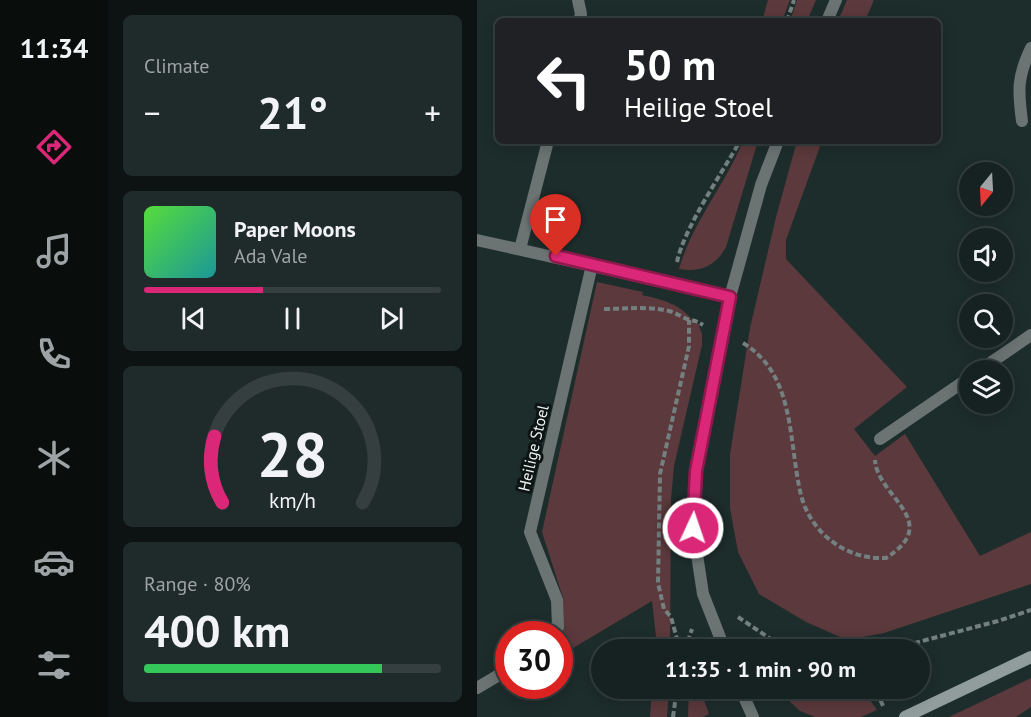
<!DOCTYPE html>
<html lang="en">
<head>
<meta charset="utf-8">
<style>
	body { margin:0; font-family:"PT Sans",sans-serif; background:#1f2a2a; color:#f1f3f6; height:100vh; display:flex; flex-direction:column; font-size:22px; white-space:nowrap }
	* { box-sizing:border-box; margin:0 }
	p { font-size:20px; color:#9ea4a5 }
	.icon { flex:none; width:33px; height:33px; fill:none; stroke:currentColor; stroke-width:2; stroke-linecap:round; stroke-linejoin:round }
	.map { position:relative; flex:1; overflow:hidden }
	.sheet { display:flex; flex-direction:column; gap:15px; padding:15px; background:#0c1312; width:369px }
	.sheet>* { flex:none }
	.guide { position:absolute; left:18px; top:18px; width:446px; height:126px; border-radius:9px; box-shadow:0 3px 15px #0003,0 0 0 2px #353f3f; background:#202124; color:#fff; overflow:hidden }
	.needle { width:39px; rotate:198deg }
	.tools { position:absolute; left:482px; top:162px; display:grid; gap:12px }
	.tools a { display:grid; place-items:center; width:54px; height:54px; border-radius:50%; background:#162221; box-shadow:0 3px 15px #0003,0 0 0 2px #353f3f; font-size:30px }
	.speed { position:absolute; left:18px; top:621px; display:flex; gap:12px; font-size:30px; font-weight:700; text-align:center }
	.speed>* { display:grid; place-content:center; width:78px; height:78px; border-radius:50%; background:#162221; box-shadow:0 3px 15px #0003,0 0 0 2px #353f3f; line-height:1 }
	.speed .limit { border:9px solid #d22; background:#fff; color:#111 }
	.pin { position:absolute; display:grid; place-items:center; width:51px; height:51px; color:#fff; margin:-62px -26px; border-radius:50% 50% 50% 0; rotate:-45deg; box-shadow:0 0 6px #0007 }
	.pin .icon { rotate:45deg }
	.me { position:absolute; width:66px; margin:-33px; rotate:3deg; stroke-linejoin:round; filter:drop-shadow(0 0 4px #0008) }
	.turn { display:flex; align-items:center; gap:21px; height:126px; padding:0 30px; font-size:27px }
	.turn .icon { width:78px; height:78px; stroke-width:2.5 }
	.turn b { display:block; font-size:42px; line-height:51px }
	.big { font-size:45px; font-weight:600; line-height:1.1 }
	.sheet .widget { flex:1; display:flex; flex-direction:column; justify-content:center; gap:9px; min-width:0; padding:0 21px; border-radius:9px; background:#1f2a2a }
	.sheet .dial { align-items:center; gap:0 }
	.dial svg { height:156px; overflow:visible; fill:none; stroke:#353f3f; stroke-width:7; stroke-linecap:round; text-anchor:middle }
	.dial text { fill:#f1f3f6; stroke:none }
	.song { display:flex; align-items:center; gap:18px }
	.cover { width:72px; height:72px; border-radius:9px; background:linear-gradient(135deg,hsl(110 70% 55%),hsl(180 70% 35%)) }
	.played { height:6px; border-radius:3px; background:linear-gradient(90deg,#db2777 40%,#353f3f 40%) }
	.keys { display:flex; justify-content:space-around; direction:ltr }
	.heat { display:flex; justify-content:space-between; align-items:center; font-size:33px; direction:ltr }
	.charge { height:9px; border-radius:4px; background:linear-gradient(90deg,#34c759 80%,#353f3f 0) }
	.trip { position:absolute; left:114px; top:639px; width:339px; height:60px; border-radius:30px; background:#162221; box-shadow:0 3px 15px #0003,0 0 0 2px #353f3f; font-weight:600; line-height:60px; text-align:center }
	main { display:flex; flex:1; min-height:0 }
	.tabs { display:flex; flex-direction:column; width:108px; justify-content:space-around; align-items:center; background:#090e0d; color:#9ea4a5 }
	.tabs .icon { width:42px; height:42px }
	.tabs .selected { color:#db2777 }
	.tabs b { font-size:27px; color:#f1f3f6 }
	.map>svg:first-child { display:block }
	.green { fill:#5b393c }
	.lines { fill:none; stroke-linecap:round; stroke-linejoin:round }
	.path { stroke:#73807f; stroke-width:4; stroke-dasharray:6 3; stroke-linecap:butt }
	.street { stroke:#6b7373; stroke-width:12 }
	.secondary { stroke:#919d9d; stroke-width:12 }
	.route-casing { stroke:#8e194d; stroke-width:15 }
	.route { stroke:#db2777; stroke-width:10 }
	.labels { text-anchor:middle; stroke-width:6; stroke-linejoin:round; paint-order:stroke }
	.street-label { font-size:16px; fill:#e9f3f2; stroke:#0d1413 }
</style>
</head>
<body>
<main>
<nav class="tabs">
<b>11:34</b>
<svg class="icon selected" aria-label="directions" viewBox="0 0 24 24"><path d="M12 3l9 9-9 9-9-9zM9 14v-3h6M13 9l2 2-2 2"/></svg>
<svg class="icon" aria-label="music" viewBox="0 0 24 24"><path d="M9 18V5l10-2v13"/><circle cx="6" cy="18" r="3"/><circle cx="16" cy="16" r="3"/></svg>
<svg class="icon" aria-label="phone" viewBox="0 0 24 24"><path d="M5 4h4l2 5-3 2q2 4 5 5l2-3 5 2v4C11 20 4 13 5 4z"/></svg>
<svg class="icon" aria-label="climate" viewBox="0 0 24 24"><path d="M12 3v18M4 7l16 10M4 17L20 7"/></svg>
<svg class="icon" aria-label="car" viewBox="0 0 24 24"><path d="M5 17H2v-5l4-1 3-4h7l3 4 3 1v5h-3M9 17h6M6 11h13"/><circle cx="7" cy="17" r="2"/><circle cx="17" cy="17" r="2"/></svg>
<svg class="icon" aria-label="filters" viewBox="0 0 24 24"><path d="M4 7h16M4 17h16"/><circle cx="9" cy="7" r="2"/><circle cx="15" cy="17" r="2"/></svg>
</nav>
<section class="sheet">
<div class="widget"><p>Climate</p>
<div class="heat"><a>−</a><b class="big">21°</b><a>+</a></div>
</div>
<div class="widget">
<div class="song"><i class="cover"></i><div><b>Paper Moons</b><p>Ada Vale</p></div></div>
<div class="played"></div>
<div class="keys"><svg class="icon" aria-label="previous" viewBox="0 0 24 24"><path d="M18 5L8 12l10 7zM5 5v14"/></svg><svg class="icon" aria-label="pause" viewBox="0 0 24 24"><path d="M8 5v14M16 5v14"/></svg><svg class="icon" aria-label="next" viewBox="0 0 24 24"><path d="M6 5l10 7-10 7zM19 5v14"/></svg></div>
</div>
<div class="widget dial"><svg viewBox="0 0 100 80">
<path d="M14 69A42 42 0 1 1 86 69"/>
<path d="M14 69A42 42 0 0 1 10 35" stroke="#db2777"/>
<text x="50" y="56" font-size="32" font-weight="700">28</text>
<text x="50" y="72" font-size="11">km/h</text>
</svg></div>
<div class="widget"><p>Range · 80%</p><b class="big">400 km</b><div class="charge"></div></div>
</section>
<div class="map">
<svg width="554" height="717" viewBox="0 0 554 717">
	<rect width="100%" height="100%" fill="#1d2d2c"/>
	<g class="green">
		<polygon points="291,0 313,0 305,21 285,21"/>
		<polygon points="320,0 339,0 330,21 313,21"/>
		<polygon points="370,0 397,0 388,21 361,21"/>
		<path d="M266,141H281L249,247C239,266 223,273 202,269C215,223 248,185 266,141Z"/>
		<polygon points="320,141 345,141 309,240 309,259 430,387 377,429 398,456 428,434 503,556 554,532 554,584 407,633 370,640 329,622 282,594 261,552 253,508 253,454 273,328 299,217"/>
		<path d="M120,282L166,292L165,295C187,300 205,304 218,324L221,323L225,334V345L197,466L194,499L193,649H178L179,637L175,601L86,654V598L65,532Z"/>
		<polygon points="554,678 554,707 539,717 472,717"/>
		<polygon points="324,688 380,689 391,697 400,710 384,717 338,717 323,711 309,698 309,697"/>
		<polygon points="175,689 192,689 190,717 173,717"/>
		<polygon points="212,689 223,689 232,714 226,717 211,717"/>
	</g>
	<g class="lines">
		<g class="path">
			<polyline points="310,21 317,0"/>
			<path d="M200,262C207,228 245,173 263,141"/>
			<path d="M127,309C150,309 170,306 192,311C200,313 207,319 214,320C219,321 221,322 226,325"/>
			<path d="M266,343C319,375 311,442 324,495C334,534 370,560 409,558C467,521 400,497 398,460"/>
			<polyline points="261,617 310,650"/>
			<polyline points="203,650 194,617 187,609 181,583 183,474 212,346 212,320"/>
			<polyline points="208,650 215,629"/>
			<polyline points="411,650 521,621 554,610"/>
			<polyline points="391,688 402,697 407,708"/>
			<polyline points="291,695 303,688"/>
			<polyline points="196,717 200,688"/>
		</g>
		<g class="street">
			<polyline points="101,0 104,14 102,21"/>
			<polyline points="350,21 359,0"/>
			<path d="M545,121C541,91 540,77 554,48"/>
			<polyline points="0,240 253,297"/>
			<polyline points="43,249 71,141"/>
			<polyline points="503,370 554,335"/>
			<polyline points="403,439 492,378"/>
			<polyline points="76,634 81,627 80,600 53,532 115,265"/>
			<polyline points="248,650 226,594 216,528 219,471 253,297 284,185 301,141"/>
			<polyline points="0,688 32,669"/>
			<polyline points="263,688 276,717"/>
		</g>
		<polyline class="secondary" points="428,717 554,657"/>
	</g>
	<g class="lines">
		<defs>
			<polyline id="route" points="79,256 253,297 219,471 216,528"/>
		</defs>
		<use href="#route" class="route-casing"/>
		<use href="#route" class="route"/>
	</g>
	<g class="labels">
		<g class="street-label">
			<text transform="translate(56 448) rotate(-77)" y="6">Heilige Stoel</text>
		</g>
	</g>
</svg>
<div class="tools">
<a><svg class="needle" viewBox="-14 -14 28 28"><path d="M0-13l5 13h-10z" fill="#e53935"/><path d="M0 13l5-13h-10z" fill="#9ea4a5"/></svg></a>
<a><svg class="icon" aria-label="sound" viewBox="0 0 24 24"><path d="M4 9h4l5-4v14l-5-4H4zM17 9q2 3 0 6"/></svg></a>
<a><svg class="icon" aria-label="search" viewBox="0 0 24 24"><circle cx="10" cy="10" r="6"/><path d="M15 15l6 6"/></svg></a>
<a><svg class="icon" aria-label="layers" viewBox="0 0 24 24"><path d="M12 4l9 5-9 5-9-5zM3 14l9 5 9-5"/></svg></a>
</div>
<div class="speed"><div class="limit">30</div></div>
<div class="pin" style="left:79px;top:256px;background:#d93025"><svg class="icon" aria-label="arrive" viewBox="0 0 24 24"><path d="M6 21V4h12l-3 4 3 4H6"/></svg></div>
<svg class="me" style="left:216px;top:528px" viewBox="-20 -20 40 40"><circle r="17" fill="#db2777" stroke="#fff" stroke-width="3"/><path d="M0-11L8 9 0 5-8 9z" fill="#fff"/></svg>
<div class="trip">11:35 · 1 min · 90 m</div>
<div class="guide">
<div class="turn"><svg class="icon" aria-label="left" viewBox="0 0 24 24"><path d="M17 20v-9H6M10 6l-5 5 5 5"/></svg><div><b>50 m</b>Heilige Stoel</div></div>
</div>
</div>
</main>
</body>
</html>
